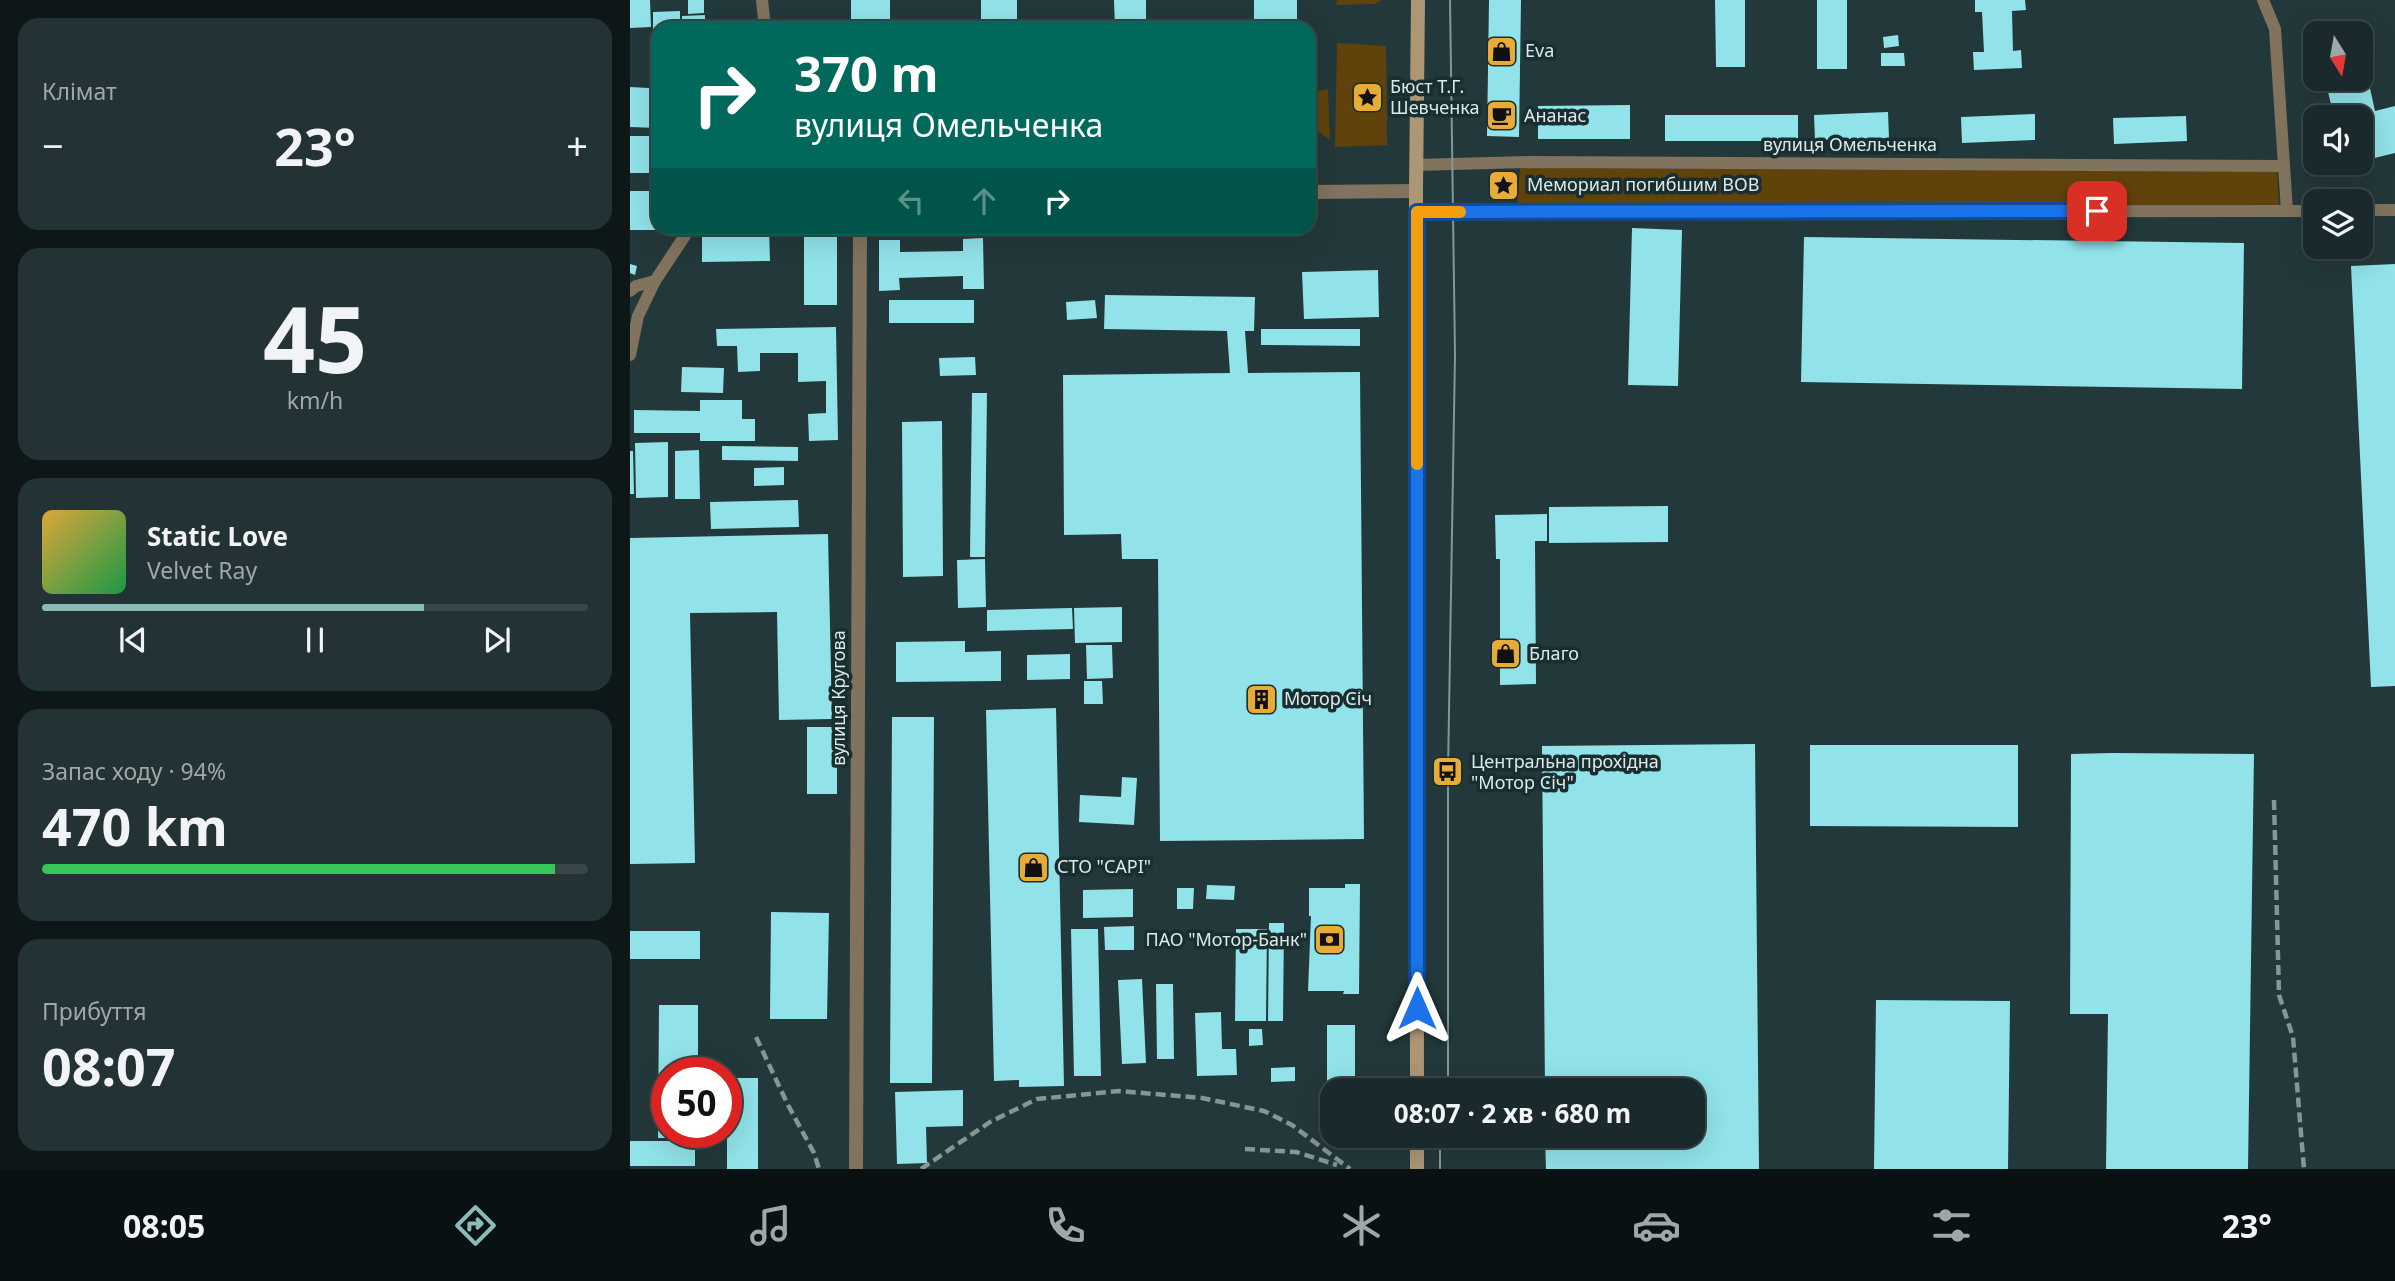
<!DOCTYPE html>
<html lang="uk">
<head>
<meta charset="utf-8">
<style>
	body { margin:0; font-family:"Noto Sans",sans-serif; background:#233234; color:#f1f3f6; height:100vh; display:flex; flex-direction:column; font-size:26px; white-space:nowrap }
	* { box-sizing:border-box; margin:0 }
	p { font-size:23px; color:#9fa7a9 }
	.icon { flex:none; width:38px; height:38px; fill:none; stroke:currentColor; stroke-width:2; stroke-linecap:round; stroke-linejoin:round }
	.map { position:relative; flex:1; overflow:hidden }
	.details { display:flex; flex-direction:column; gap:18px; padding:18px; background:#0e1718; width:630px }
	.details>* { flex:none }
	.top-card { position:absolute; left:21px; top:21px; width:665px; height:214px; border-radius:21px; box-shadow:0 7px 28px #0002,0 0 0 2px #384648; background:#00695c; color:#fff; overflow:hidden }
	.needle { width:46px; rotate:169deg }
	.controls { position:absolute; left:1673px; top:21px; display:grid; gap:14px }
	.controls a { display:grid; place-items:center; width:70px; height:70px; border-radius:14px; background:#1a2a2c; box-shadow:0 7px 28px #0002,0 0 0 2px #384648; font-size:35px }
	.speed { position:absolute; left:21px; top:1057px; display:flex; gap:14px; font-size:35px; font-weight:700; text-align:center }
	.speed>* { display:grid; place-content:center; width:91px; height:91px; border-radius:50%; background:#1a2a2c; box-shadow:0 7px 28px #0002,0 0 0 2px #384648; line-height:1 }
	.speed .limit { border:10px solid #d22; background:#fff; color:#111 }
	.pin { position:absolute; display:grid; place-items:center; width:60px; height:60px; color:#fff; margin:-30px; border-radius:14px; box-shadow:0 4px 10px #0006 }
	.me { position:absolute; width:77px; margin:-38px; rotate:0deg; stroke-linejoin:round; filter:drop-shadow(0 0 5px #0008) }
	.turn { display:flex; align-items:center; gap:24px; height:147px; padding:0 28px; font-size:32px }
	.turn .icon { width:91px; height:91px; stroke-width:2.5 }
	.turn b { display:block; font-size:49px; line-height:60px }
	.lanes { display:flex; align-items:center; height:66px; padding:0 28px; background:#0003; justify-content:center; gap:35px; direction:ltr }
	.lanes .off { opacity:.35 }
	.big { font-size:52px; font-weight:700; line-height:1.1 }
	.details .widget { flex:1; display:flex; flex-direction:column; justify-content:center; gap:10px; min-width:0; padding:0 24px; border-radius:21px; background:#233234 }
	.details .dial { align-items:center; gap:0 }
	.dial b { font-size:91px; line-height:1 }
	.song { display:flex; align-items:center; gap:21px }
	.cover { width:84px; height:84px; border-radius:10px; background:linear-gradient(135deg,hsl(40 70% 55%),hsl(140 70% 35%)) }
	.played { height:7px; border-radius:4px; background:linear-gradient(90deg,#8bbbb9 70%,#384648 70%) }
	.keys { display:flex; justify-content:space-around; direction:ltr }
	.heat { display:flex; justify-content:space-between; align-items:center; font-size:38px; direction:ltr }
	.charge { height:10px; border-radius:5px; background:linear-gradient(90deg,#34c759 94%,#384648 0) }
	.trip { position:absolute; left:690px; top:1078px; width:385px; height:70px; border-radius:21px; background:#1a2a2c; box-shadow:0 7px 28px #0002,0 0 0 2px #384648; font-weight:700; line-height:70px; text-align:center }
	.menu { display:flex; height:112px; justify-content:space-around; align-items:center; background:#0a1112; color:#9fa7a9 }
	.menu .icon { width:49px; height:49px }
	.menu .selected { color:#8bbbb9 }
	.menu b { font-size:32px; color:#f1f3f6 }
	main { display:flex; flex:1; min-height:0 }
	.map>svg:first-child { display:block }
	.green { fill:#60430b }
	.building { fill:#91e2e9 }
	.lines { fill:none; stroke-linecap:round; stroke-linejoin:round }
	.minor { stroke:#81735d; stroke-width:12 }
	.tertiary { stroke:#81735d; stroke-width:14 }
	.secondary { stroke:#ac9674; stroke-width:14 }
	.tram { stroke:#859697; stroke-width:2 }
	.rail { stroke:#859697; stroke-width:4.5; stroke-dasharray:10 5; stroke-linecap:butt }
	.route-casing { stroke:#114b97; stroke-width:18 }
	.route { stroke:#1a73e8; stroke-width:12 }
	.slow { stroke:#f59e0b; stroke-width:12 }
	.labels { text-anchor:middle; stroke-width:7; stroke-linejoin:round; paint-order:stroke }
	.poi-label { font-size:18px; fill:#dce9ea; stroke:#192e30; text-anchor:start }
	.street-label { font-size:18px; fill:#dce9ea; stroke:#192e30 }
</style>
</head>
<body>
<main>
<section class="details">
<div class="widget"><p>Клімат</p>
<div class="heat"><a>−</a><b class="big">23°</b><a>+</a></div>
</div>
<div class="widget dial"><b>45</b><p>km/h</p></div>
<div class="widget">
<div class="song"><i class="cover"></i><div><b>Static Love</b><p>Velvet Ray</p></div></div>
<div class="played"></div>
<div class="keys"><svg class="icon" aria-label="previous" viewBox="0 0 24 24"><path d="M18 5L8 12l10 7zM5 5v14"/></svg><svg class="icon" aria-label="pause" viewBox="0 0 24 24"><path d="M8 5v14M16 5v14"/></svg><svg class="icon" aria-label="next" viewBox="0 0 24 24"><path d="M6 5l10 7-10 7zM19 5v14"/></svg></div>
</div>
<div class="widget"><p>Запас ходу · 94%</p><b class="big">470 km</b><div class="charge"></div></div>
<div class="widget"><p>Прибуття</p><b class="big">08:07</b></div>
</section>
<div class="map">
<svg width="1765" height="1169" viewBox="0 0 1765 1169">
	<rect width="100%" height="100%" fill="#23383a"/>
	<g class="green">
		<polygon points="707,0 752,0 745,4 706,5"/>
		<polygon points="707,43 756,46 757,145 705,147"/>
		<polygon points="698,89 700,140 679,125 679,93"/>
		<polygon points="890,168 1647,172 1649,205 887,206"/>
	</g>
	<g class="building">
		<polygon points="0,0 20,0 21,27 0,28"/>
		<polygon points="58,0 74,0 74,13 58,14"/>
		<rect x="221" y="0" width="39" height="28"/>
		<rect x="351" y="0" width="36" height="28"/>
		<polygon points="484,0 516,0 516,28 485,28"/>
		<rect x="624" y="0" width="43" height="28"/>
		<polygon points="859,0 891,0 889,137 857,136"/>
		<polygon points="1085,0 1115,0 1115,67 1086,67"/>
		<rect x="1187" y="0" width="30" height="69"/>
		<polygon points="1345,0 1395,0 1396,10 1382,11 1383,51 1391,50 1392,68 1344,70 1343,52 1354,52 1352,12 1345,12"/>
		<polygon points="50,11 50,28 23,30 23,12"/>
		<polygon points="75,15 75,28 52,28 52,16"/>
		<polygon points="1268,35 1269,46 1254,48 1253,37"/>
		<polygon points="22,44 28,44 28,61 21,60"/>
		<polygon points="1251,53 1274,53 1275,66 1251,66"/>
		<polygon points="20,68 28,69 28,128 0,127 0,87 19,88"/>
		<polygon points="1736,70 1745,111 1765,106 1765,153 1736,160 1731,137 1731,117 1726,115 1704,117 1695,79 1731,79 1731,71"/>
		<polygon points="1000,105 1000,139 908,139 908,106"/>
		<polygon points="1258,112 1259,138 1185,140 1184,115"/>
		<polygon points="1405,114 1405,140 1332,143 1331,117"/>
		<rect x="1035" y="115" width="133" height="26"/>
		<polygon points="1556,116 1557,141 1484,144 1483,118"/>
		<rect x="0" y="136" width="28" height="37"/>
		<polygon points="0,191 28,191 28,228 31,228 31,230 0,230"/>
		<polygon points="139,228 140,261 72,262 72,229"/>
		<polygon points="1002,228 1052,230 1048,386 998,385"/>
		<rect x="174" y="235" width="33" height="70"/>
		<polygon points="1174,237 1614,243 1612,389 1171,382"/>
		<polygon points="353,238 354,289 333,289 333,276 269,278 270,290 249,291 249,240 270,240 270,252 333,251 333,239"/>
		<polygon points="0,264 7,266 5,275 0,273"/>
		<polygon points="1765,264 1765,686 1741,687 1721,266"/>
		<polygon points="748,270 749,317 674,319 672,272"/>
		<polygon points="475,295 625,297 624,331 615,331 618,373 730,372 734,839 530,841 528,559 492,559 491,534 434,535 433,375 600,373 597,331 474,329"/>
		<rect x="259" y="300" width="85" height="23"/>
		<polygon points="465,300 467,318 437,320 436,302"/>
		<polygon points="206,327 208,440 179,441 178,414 196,413 196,381 168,382 168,353 130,353 130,371 108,372 107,346 87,346 86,329"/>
		<polygon points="631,329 730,329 730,346 631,345"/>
		<polygon points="345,357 346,375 310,376 309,358"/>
		<polygon points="52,367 94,368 93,393 51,392"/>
		<polygon points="342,393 357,393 355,557 340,557"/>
		<polygon points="70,400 112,400 112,419 125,419 125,441 70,441 70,433 4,433 4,410 70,411"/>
		<polygon points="312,421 313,576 273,577 272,422"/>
		<polygon points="38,442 38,497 6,498 5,443"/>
		<polygon points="92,446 168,447 168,461 92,460"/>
		<polygon points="69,450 70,499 45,499 45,451"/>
		<polygon points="0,451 3,451 4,494 0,494"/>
		<polygon points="154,467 154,485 124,486 124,468"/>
		<polygon points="168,500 169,527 81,529 80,502"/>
		<polygon points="1038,506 1038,542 919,543 919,507"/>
		<polygon points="917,514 917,541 905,541 906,684 870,685 870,559 866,559 865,515"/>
		<polygon points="198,534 202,719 149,720 147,612 60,613 65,863 0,864 0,538"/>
		<polygon points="355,559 356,607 328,608 327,560"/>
		<polygon points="492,607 492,642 445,643 444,608"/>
		<polygon points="442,608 443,629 357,631 357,610"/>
		<polygon points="335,641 335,652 371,651 371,681 266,682 266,642"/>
		<polygon points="456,645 482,645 483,678 457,679"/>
		<polygon points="440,654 440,679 397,680 397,655"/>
		<polygon points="454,681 472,681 473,704 454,704"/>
		<polygon points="426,708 434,1086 389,1087 389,1080 364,1081 356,710"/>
		<polygon points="262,717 304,717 302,1083 260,1083"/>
		<rect x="177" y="727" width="30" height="67"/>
		<polygon points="1125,744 1129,1169 916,1169 915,1136 1062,1136 1062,1090 915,1090 912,746"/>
		<polygon points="1180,745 1388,745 1388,827 1180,826"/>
		<polygon points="1481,753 1624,754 1618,1169 1476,1169 1478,1014 1440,1014 1441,754"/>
		<polygon points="492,777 507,778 504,825 449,822 450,795 491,797"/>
		<polygon points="715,884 730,884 729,994 713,994 714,991 678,991 681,916 679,916 679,888 715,888"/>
		<polygon points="577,885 605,886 604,900 576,899"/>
		<polygon points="547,888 564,888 563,909 547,909"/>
		<polygon points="503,889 503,917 453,918 453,890"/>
		<polygon points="141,912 199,913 197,1019 140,1019"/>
		<polygon points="639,923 654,923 653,1021 638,1021"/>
		<polygon points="504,926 504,950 475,950 474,927"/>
		<polygon points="441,929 468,929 471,1076 444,1076"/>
		<polygon points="606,929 637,929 636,1021 605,1021"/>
		<rect x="0" y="931" width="70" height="28"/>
		<polygon points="512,979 516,1063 492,1064 488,980"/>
		<polygon points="526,984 543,984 544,1059 527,1059"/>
		<polygon points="1246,1000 1380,1001 1378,1169 1244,1169"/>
		<polygon points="29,1005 68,1005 68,1073 37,1073 37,1132 68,1132 68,1138 28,1138"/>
		<polygon points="591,1012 592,1049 606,1049 607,1075 567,1076 565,1013"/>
		<polygon points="697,1025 725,1025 725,1090 702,1090 702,1135 697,1135"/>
		<polygon points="619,1029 632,1029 633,1045 619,1046"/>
		<polygon points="665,1067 665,1081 641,1082 641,1068"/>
		<rect x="97" y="1078" width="31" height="91"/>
		<polygon points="333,1090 333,1126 296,1127 297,1163 267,1164 265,1092"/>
		<rect x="0" y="1141" width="65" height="25"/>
	</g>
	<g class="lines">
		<g class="minor">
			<polyline points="132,0 135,28"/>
			<polyline points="1633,0 1645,29 1657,211"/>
			<polyline points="786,165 900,162 1654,166"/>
			<polyline points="1731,210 1765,210"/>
			<polyline points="787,212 1685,211"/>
			<polyline points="0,291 6,286 25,281 60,228"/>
			<polyline points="0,355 8,316 25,281"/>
		</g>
		<g class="tertiary">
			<polyline points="679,192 786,191"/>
			<polyline points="226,1169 230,228"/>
		</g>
		<g class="secondary">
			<polyline points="787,1090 786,191 788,0"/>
			<polyline points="787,1136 787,1169"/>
		</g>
		<g class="tram">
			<polyline points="818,1090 818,772 825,354 820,0"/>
			<polyline points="810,1169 810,1136"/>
		</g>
		<g class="rail">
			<polyline points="1644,800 1649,995 1663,1037 1674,1169"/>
			<polyline points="126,1037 158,1105 184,1153 189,1169"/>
			<polyline points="615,1149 666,1152 707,1165"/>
			<polyline points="291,1169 360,1122 407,1099 489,1091 572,1098 634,1111 662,1125 720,1169"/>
		</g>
	</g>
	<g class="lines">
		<defs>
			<polyline id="route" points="787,1008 787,212 1467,211"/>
		</defs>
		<use href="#route" class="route-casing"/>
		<use href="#route" class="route"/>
		<polyline class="slow" points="787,464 787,212 830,212"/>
	</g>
	<defs>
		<symbol id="shop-square" viewBox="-11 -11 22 22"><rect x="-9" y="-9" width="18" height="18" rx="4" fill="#e9ab38" stroke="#192e30"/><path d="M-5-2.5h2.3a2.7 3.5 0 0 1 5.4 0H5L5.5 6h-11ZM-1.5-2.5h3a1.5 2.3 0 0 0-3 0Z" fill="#111"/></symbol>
		<symbol id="sight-square" viewBox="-11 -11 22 22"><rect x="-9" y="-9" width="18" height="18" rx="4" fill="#e9ab38" stroke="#192e30"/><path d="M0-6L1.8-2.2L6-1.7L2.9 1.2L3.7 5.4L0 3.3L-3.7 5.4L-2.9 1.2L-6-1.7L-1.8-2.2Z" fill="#111"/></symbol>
		<symbol id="cafe-square" viewBox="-11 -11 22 22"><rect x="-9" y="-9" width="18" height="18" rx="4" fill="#e9ab38" stroke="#192e30"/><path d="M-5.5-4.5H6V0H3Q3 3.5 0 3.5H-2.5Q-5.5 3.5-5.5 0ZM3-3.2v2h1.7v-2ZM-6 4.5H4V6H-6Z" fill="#111"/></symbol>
		<symbol id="building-square" viewBox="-11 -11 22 22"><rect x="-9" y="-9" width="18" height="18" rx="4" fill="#e9ab38" stroke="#192e30"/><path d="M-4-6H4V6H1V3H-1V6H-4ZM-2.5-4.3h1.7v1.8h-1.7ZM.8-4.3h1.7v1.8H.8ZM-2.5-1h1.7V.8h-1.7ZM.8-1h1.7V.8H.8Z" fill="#111"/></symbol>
		<symbol id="bus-square" viewBox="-11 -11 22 22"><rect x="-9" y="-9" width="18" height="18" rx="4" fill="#e9ab38" stroke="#192e30"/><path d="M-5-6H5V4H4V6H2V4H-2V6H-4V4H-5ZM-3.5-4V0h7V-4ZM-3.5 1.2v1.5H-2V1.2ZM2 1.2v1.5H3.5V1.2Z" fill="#111"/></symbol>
		<symbol id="bank-square" viewBox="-11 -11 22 22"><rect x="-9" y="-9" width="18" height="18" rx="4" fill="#e9ab38" stroke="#192e30"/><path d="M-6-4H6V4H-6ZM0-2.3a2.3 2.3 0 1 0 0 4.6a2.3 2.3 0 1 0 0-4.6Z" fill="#111"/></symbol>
	</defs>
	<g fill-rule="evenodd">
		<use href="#shop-square" x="854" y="34" width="35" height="35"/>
		<use href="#sight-square" x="720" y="80" width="35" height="35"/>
		<use href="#cafe-square" x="854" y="98" width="35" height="35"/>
		<use href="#sight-square" x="856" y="168" width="35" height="35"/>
		<use href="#shop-square" x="858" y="636" width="35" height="35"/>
		<use href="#building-square" x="614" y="682" width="35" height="35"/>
		<use href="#bus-square" x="800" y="754" width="35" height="35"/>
		<use href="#shop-square" x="386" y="850" width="35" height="35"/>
		<use href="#bank-square" x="682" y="922" width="35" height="35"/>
	</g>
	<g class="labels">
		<g class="poi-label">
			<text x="895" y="57">Eva</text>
			<text x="760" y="93">Бюст Т.Г.<tspan x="760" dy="21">Шевченка</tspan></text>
			<text x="894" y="122">Ананас</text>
			<text x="897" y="191">Мемориал погибшим ВОВ</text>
			<text x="899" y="660">Благо</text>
			<text x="654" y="705">Мотор Січ</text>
			<text x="841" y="768">Центральна прохідна<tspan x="841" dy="21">"Мотор Січ"</tspan></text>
			<text x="427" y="873">СТО "CAPI"</text>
			<text x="677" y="946" text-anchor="end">ПАО "Мотор-Банк"</text>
		</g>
		<g class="street-label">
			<text x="1220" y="151">вулиця Омельченка</text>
			<text transform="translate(209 698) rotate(-90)" y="6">вулиця Кругова</text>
		</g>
	</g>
</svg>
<div class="controls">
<a><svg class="needle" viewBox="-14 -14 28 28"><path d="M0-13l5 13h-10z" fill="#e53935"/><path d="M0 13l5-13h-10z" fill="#9fa7a9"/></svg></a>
<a><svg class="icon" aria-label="sound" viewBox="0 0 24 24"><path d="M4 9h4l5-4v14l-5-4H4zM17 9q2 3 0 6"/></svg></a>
<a><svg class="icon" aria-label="layers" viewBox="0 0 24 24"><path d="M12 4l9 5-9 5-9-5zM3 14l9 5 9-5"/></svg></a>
</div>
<div class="speed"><div class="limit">50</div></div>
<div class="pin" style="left:1467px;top:211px;background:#d93025"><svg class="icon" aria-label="arrive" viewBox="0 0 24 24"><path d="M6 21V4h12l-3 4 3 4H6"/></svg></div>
<svg class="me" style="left:787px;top:1008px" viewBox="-20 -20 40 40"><path d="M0-17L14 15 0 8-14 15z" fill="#1a73e8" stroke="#fff" stroke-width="4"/></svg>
<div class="trip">08:07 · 2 хв · 680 m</div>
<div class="top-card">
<div class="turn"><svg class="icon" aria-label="right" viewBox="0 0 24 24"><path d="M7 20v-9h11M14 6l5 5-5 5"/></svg><div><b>370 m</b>вулиця Омельченка</div></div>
<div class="lanes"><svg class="icon off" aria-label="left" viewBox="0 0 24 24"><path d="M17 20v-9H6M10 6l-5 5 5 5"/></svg><svg class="icon off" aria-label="ahead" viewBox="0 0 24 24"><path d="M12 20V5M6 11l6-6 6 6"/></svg><svg class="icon" aria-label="right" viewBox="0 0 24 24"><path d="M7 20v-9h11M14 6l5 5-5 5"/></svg></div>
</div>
</div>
</main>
<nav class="menu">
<b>08:05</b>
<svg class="icon selected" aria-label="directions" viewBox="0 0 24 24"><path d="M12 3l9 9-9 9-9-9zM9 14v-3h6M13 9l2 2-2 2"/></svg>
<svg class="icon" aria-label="music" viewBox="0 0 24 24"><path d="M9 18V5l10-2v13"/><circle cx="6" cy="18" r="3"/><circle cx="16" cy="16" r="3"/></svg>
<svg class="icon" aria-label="phone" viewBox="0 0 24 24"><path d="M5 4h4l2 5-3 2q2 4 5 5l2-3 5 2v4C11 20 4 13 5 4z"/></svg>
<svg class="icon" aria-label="climate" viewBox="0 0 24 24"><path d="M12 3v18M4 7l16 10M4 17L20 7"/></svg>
<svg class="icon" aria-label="car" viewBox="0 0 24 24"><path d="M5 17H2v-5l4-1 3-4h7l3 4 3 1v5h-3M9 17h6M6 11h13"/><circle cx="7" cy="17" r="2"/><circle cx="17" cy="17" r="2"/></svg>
<svg class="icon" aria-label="filters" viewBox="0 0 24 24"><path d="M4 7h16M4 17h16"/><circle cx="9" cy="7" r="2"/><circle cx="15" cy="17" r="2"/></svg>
<b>23°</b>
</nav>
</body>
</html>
